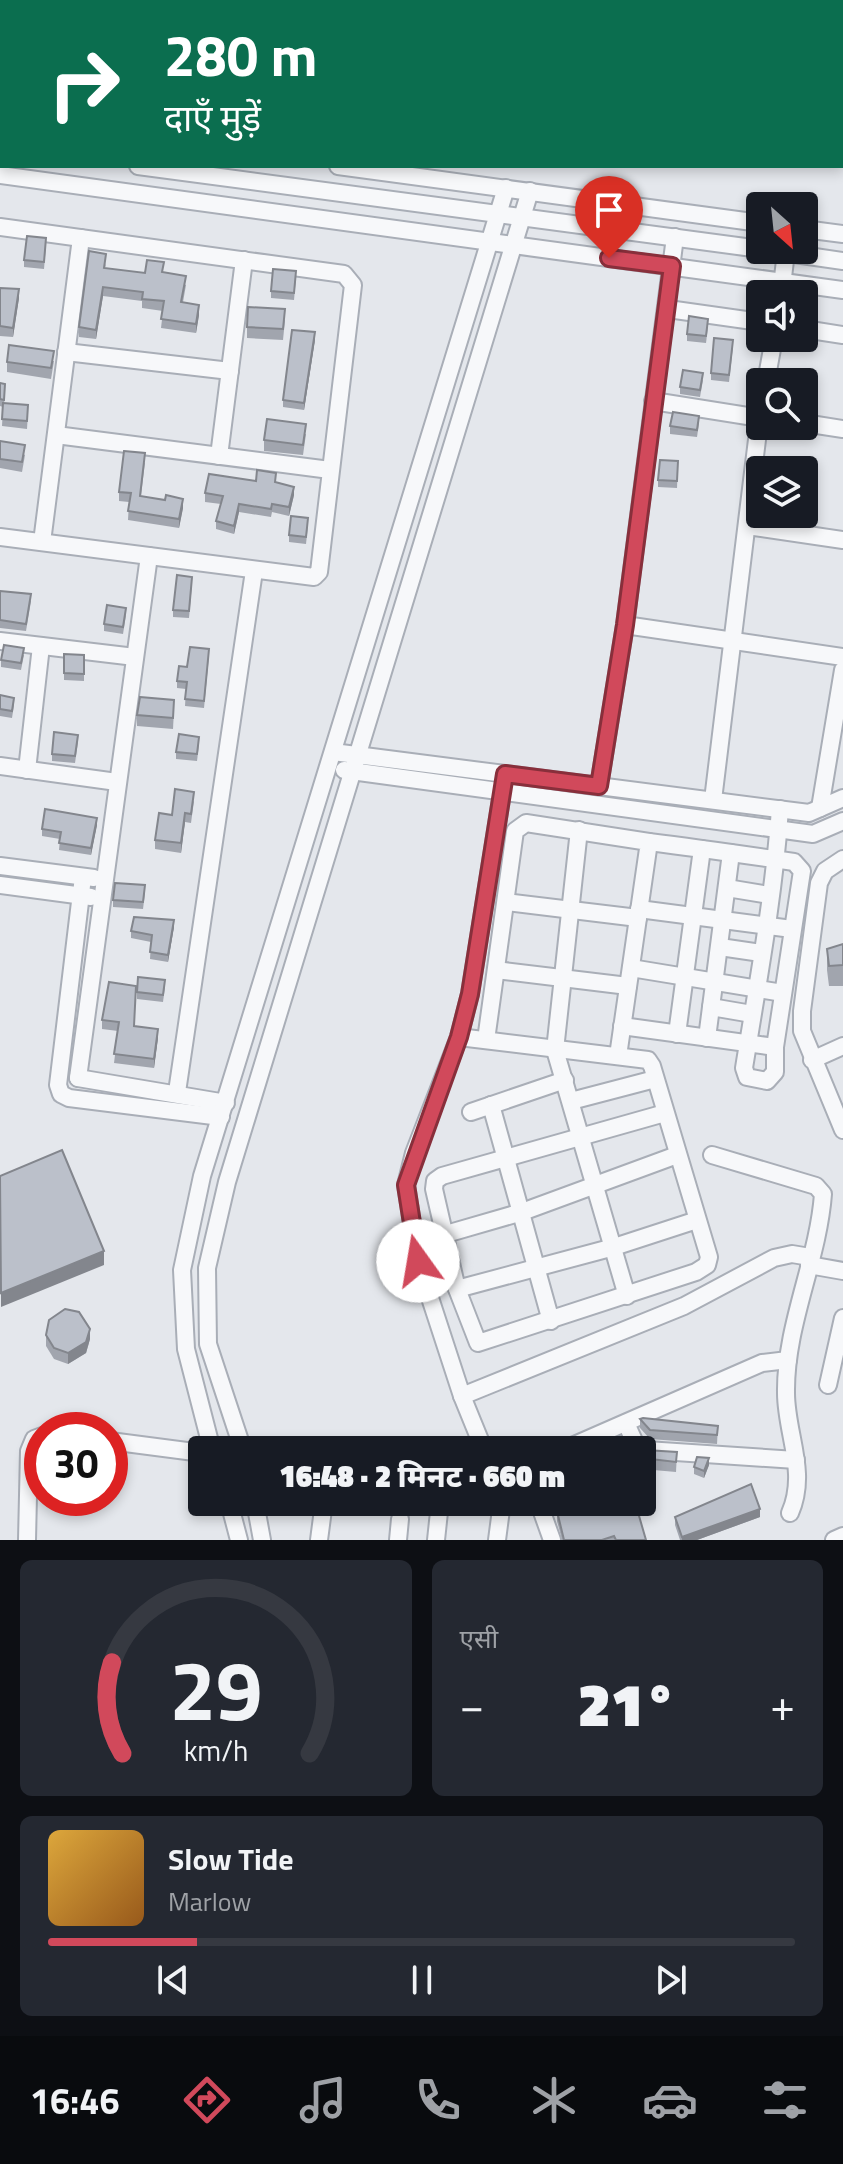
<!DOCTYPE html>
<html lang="hi">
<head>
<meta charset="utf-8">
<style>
	body { margin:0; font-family:"Titillium Web","Noto Sans Devanagari",sans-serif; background:#242831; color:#f1f3f6; height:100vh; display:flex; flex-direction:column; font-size:30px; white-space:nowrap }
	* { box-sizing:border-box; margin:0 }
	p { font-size:26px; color:#9ea1a6 }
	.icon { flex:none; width:44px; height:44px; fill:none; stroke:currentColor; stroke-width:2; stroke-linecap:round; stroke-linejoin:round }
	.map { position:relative; height:1540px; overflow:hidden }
	.sheet { display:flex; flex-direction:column; gap:20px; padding:20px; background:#0d0f14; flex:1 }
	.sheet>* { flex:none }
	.hud { position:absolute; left:0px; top:0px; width:844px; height:168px; box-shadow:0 4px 12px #0003; background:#0b6e4f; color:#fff; overflow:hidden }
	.needle { width:52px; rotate:153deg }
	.buttons { position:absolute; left:746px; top:192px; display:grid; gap:16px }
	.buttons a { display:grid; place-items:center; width:72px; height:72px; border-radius:8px; background:#171b24; box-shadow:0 4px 12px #0003; font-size:40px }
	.speed { position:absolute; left:24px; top:1412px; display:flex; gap:16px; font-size:40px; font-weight:700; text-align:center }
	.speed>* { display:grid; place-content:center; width:104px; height:104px; border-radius:50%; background:#171b24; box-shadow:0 4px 12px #0003; line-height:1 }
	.speed .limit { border:12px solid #d22; background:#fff; color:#111 }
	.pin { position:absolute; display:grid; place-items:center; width:68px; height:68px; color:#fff; margin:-82px -34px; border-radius:50% 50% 50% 0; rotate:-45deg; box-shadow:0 0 8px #0007 }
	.pin .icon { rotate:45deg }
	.me { position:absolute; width:88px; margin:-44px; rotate:347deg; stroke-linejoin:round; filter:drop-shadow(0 0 6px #0008) }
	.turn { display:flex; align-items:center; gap:28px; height:168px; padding:0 32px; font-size:36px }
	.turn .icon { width:104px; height:104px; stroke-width:2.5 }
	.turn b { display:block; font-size:56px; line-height:68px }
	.big { font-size:60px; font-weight:800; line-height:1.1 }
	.sheet .card { flex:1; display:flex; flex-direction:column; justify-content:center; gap:12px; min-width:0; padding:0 28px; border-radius:12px; background:#242831 }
	.sheet .dial { align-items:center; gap:0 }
	.dial svg { height:208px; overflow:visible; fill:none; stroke:#363941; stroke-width:7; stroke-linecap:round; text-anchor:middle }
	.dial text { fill:#f1f3f6; stroke:none }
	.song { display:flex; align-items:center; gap:24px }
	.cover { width:96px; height:96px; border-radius:12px; background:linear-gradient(135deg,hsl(40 70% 55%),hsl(30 70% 35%)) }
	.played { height:8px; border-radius:4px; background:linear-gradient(90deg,#d1495b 20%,#363941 20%) }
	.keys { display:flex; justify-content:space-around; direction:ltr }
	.heat { display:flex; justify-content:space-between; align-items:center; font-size:44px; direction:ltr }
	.sheet .tiles { flex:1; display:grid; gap:20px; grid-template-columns:1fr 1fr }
	.card:last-child { grid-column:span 2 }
	.trip { position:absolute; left:188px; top:1436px; width:468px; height:80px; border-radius:8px; background:#171b24; box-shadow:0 4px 12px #0003; font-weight:800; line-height:80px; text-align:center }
	.menu { display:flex; height:128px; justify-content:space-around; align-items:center; background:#090b0e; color:#9ea1a6 }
	.menu .icon { width:56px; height:56px }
	.menu .active { color:#d1495b }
	.menu b { font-size:36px; color:#f1f3f6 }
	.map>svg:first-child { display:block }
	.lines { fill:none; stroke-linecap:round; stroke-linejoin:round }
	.minor-casing { stroke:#a9aeb7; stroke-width:20 }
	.minor { stroke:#f7f8fa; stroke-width:16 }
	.wall { fill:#a1a5ae }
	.shaded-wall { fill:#83868d }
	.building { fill:#bbc0ca; stroke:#83868d; stroke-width:2 }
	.route-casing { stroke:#882f3b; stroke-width:20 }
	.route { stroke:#d1495b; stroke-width:14 }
</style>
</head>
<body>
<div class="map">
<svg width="843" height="1540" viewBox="0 0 843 1540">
	<rect width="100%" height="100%" fill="#e4e7ec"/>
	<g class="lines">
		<defs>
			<g id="minor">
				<polyline points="0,122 2,122"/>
				<polyline points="0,148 2,148"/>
				<polyline points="138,166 760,249"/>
				<polyline points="338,166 760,223"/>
				<polyline points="0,175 843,290"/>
				<polyline points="0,227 344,274 353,285 319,572 314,577 0,537"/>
				<polyline points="804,229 843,234"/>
				<polyline points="767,250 843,261"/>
				<polyline points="781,294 786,252"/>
				<polyline points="668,309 760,322"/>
				<polyline points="804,329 843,335"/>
				<polyline points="66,352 230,371"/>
				<polyline points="766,382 774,338"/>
				<polyline points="653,401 760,418"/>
				<polyline points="804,423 843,429"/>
				<polyline points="56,435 330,470"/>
				<polyline points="219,456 244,260"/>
				<polyline points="747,526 843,540"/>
				<polyline points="42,542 81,238"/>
				<polyline points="625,625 843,657"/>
				<polyline points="0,641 135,657"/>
				<polyline points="333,752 809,813 843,798"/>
				<polyline points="0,766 117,782"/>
				<polyline points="27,770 41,646"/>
				<polyline points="344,770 813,834 843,821"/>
				<polyline points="599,786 625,625 675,237"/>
				<polyline points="713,800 760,415"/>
				<polyline points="820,808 843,670"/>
				<polyline points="579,830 555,1050 627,1296"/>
				<path d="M649,842C697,848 746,855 794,862L802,871L775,1047V1072L767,1081L747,1077L744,1068C758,982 774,895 780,809"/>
				<polyline points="843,859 825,871 819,883 802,1011 802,1031 843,1130"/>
				<polyline points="0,866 94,878"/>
				<polyline points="83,877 58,1085 61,1094 69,1098 221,1117"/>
				<polyline points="0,885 91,897"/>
				<polyline points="727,888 769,895"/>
				<polyline points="506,902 638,918"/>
				<polyline points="639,909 792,929"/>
				<polyline points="720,947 761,953"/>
				<polyline points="631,968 783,993"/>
				<polyline points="496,970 628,986"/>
				<polyline points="711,1007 752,1014"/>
				<polyline points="622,1026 775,1047"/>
				<polyline points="677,1034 702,849"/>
				<polyline points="459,1037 648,1060 652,1066 709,1257 707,1265 696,1272 478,1343 457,1289 434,1189 435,1181 442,1176 665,1113"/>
				<polyline points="707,1038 731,853"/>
				<polyline points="486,1040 515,831 526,823 649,842 618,1056"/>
				<polyline points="812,1060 843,1046"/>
				<polyline points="78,1078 149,556"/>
				<polyline points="78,1078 226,1103"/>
				<polyline points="177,1092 254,571"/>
				<polyline points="571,1101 655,1079"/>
				<polyline points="491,1105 551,1321"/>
				<polyline points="471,1112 565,1080"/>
				<path d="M712,1155L816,1186L823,1194C818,1261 785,1325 786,1393C786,1434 808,1472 790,1513"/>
				<polyline points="446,1234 522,1212 677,1155"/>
				<polyline points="809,1265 843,1271"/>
				<polyline points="457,1289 614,1247 697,1220"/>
				<polyline points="828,1385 843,1318"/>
				<polyline points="462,1396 684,1306 774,1258 792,1254 810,1257"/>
				<polyline points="626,1423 635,1443 646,1450 796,1460"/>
				<polyline points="110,1441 202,1453"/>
				<polyline points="212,1450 186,1349 182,1270 202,1176 506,188"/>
				<polyline points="243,1450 208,1344 207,1268 227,1182 530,191"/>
				<polyline points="484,1450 462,1396 418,1261 406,1185 414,1153 459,1037 470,994 505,774"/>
				<polyline points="563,1450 762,1363 788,1360"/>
				<polyline points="229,1502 239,1540"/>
				<polyline points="255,1502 262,1540"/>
				<polyline points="27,1540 29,1451 34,1439 42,1436"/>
				<polyline points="319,1540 324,1502"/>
				<polyline points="398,1540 400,1519"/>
				<polyline points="436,1540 439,1512"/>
				<polyline points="497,1540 502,1502"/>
				<polyline points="552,1540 542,1512 554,1502"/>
				<polyline points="834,1540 843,1536"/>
			</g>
		</defs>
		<use href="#minor" class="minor-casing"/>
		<use href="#minor" class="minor"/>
	</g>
	<g class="wall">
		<polygon points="46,245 44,269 24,267 24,260"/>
		<polygon points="106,263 105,268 145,273 163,273 186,285 183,302 199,315 196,333 161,328 163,311 142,308 142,301 103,296 96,339 79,337 79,327"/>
		<polygon points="296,278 294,300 271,298 271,291"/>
		<polygon points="0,288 19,298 13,337 0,336"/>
		<polygon points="285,320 283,340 247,338 247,327"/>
		<polygon points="708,326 706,343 687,341 687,334"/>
		<polygon points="315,340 304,410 283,407 283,400"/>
		<polygon points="733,347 729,382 711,380 711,373"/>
		<polygon points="54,361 51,379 7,372 7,362"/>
		<polygon points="703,380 700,397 680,394 680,387"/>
		<polygon points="0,383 5,391 4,403 28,412 27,429 2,426 3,407 0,406"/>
		<polygon points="699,423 697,437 670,434 670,426"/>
		<polygon points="306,434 303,455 264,451 264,440"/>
		<polygon points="0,441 25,455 22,472 0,468"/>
		<polygon points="678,461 677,488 658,487 658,480"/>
		<polygon points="145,462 141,496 183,508 179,528 128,520 129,502 119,501 119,492"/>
		<polygon points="276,483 294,495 289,516 272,512 271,517 239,512 234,534 216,529 216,521 221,504 205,502 205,493"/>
		<polygon points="308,525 306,544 289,542 289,535"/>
		<polygon points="192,584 189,618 173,617 173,610"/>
		<polygon points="0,591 31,601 26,631 0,628"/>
		<polygon points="126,615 123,634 104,631 104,624"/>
		<polygon points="64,654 84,655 84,681 64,680"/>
		<polygon points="24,655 21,670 1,667 1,660"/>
		<polygon points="209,656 204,708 185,706 186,689 177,688 177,681 187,667"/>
		<polygon points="0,695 14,705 12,718 0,716"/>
		<polygon points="174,710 173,729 137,726 137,715"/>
		<polygon points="78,742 75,763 52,761 52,754"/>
		<polygon points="199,744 197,761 176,759 176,752"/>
		<polygon points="194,801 191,823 185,822 181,853 155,849 155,840 172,815"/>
		<polygon points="97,825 91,855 59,850 60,839 42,836 42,829"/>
		<polygon points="145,893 143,909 113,907 113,900"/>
		<polygon points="174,927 168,962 150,959 151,942 131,938 131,931"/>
		<polygon points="843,944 843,986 829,986 827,970 827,949"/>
		<polygon points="109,982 135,1026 158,1038 154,1068 114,1063 118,1031 102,1029 102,1020"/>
		<polygon points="165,987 163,1002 137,999 137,992"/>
		<polygon points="46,1335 90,1339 86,1353 68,1364 54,1359 46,1346"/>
		<polygon points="640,1419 718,1426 717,1444 650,1439 640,1428"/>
		<polygon points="642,1450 677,1452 676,1472 642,1469"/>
		<polygon points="709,1465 704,1478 694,1474 694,1467"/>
		<polygon points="557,1511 646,1540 562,1540 557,1521"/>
		<polygon points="675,1517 760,1517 697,1540 680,1540 675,1525"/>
	</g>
	<g class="shaded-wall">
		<polygon points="103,287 103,296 96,339 96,330"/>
		<polygon points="19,289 19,298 13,337 13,328"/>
		<polygon points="199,305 199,315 196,333 196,324"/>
		<polygon points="315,332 315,340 304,410 304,403"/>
		<polygon points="294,487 294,495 289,516 289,507"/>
		<polygon points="183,499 183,508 179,528 179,519"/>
		<polygon points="239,504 239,512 234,534 234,526"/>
		<polygon points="185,813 185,822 181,853 181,843"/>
		<polygon points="97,818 97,825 91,855 91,848"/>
		<polygon points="174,920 174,927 168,962 168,955"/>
		<polygon points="158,1029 158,1038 154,1068 154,1059"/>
		<polygon points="104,1251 104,1265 1,1307 1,1293"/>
		<polygon points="90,1329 90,1339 86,1353 68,1364 68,1353"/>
		<polygon points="709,1458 709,1465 704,1478 704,1471"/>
		<polygon points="760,1509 760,1517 697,1540 682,1540 682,1537"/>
	</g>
	<g class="building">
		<polygon points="27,236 46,238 44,262 24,260"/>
		<polygon points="89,251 106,254 104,268 145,273 147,260 164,262 162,272 186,276 181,302 199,305 196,324 161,319 164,301 142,299 143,292 103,287 96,330 79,327"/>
		<polygon points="273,269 296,271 294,293 271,291"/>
		<polygon points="0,288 19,289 13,328 0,326"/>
		<polygon points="248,307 285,309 283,329 247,327"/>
		<polygon points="689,316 708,319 706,336 687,334"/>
		<polygon points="292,330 315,332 304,403 283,400"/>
		<polygon points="714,338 733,340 729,375 711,373"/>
		<polygon points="9,345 54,351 51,368 7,362"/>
		<polygon points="683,370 703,373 700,390 680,387"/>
		<polygon points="0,383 5,384 4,400 0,399"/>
		<polygon points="3,403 28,405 27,421 2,419"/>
		<polygon points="673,412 699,416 697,430 670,426"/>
		<polygon points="267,419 306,424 303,445 264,440"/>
		<polygon points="0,441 25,445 22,462 0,459"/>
		<polygon points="124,451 145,453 140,496 165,500 166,495 183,499 179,519 128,511 131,493 119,492"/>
		<polygon points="660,460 678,461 677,481 658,480"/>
		<polygon points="257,470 276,473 275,482 294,487 289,507 272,504 271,509 239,504 234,526 216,521 223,496 205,493 209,474 256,481"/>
		<polygon points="291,516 308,518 306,537 289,535"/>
		<polygon points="177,575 192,577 189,611 173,610"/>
		<polygon points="0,591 31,594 26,624 0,620"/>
		<polygon points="107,605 126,608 123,627 104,624"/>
		<polygon points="4,645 24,648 21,663 1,660"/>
		<polygon points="190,647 209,649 204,701 185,699 187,682 177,681 179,666 187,667"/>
		<polygon points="64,654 84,655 84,674 64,673"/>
		<polygon points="0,695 14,698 12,711 0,709"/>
		<polygon points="140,697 174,700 173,718 137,715"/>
		<polygon points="54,732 78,735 75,756 52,754"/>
		<polygon points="179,734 199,737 197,754 176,752"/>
		<polygon points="175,789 194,792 191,814 185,813 181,843 155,840 159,813 172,815"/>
		<polygon points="45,809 97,818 91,848 59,843 61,832 42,829"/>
		<polygon points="115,883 145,885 143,902 113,900"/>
		<polygon points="134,917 174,920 168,955 150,952 152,935 131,931"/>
		<polygon points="843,944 843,965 829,966 827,949"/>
		<polygon points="138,977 165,980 163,995 137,992"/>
		<polygon points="109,982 136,986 134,1026 158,1029 154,1059 114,1054 119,1022 102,1020"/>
		<polygon points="62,1150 104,1251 1,1293 0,1176"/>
		<polygon points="65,1309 79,1312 90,1329 86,1342 68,1353 54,1348 46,1335 49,1320"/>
		<polygon points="643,1418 718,1426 717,1435 650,1430 640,1419"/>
		<polygon points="635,1445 645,1450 677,1452 676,1462 642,1458 642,1450 634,1450"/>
		<polygon points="697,1457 709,1458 704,1471 694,1467"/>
		<polygon points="751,1484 760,1509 682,1537 675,1517"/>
		<polygon points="578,1502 635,1502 646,1540 616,1540 614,1536 602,1540 564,1540 557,1511"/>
	</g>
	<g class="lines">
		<defs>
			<polyline id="route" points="418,1261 406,1185 459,1037 470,994 505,774 599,786 625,625 672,266 609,258"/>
		</defs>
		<use href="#route" class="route-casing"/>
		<use href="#route" class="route"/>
	</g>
</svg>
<div class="buttons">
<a><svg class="needle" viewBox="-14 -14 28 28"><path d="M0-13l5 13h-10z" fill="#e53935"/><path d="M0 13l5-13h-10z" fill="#9ea1a6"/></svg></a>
<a><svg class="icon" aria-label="sound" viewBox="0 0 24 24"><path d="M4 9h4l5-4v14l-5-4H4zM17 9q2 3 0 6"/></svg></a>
<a><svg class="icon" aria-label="search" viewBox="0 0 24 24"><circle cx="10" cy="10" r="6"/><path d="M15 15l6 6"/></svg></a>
<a><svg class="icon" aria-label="layers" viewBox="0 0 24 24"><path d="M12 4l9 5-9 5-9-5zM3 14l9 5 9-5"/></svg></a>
</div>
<div class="speed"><div class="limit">30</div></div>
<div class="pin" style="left:609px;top:258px;background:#d93025"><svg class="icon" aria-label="arrive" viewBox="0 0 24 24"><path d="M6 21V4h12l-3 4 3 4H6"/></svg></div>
<svg class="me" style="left:418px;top:1261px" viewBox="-20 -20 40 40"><circle r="19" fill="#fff"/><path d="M0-13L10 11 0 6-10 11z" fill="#d1495b"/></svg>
<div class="trip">16:48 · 2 मिनट · 660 m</div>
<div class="hud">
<div class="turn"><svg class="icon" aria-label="right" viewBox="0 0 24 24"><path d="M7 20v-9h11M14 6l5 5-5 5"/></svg><div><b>280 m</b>दाएँ मुड़ें</div></div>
</div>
</div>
<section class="sheet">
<div class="tiles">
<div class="card dial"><svg viewBox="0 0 100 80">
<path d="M14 69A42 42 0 1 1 86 69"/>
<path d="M14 69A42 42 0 0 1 10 34" stroke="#d1495b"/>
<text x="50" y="56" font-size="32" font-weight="700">29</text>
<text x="50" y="72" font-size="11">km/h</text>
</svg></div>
<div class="card"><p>एसी</p>
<div class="heat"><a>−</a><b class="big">21°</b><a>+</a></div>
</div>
<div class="card">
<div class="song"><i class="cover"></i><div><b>Slow Tide</b><p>Marlow</p></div></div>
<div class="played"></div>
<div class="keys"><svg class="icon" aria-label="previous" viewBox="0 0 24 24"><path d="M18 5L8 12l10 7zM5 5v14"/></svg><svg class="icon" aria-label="pause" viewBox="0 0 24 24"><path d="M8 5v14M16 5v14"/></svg><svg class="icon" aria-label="next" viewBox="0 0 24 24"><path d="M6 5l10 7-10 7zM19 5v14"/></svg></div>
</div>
</div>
</section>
<nav class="menu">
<b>16:46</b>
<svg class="icon active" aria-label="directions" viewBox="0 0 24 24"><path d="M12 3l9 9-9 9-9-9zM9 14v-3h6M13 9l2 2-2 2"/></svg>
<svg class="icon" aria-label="music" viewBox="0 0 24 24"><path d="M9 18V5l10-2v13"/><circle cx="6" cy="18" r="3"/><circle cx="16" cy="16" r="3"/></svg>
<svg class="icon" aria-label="phone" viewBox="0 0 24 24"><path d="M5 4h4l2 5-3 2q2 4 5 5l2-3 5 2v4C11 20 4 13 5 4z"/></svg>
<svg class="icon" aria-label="climate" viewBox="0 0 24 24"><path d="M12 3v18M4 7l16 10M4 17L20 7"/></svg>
<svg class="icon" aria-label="car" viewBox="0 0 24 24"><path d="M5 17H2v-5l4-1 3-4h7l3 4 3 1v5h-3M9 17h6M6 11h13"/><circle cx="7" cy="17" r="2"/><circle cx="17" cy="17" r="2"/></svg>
<svg class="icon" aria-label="filters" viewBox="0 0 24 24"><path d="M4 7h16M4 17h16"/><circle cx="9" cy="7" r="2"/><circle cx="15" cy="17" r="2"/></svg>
</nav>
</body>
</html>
